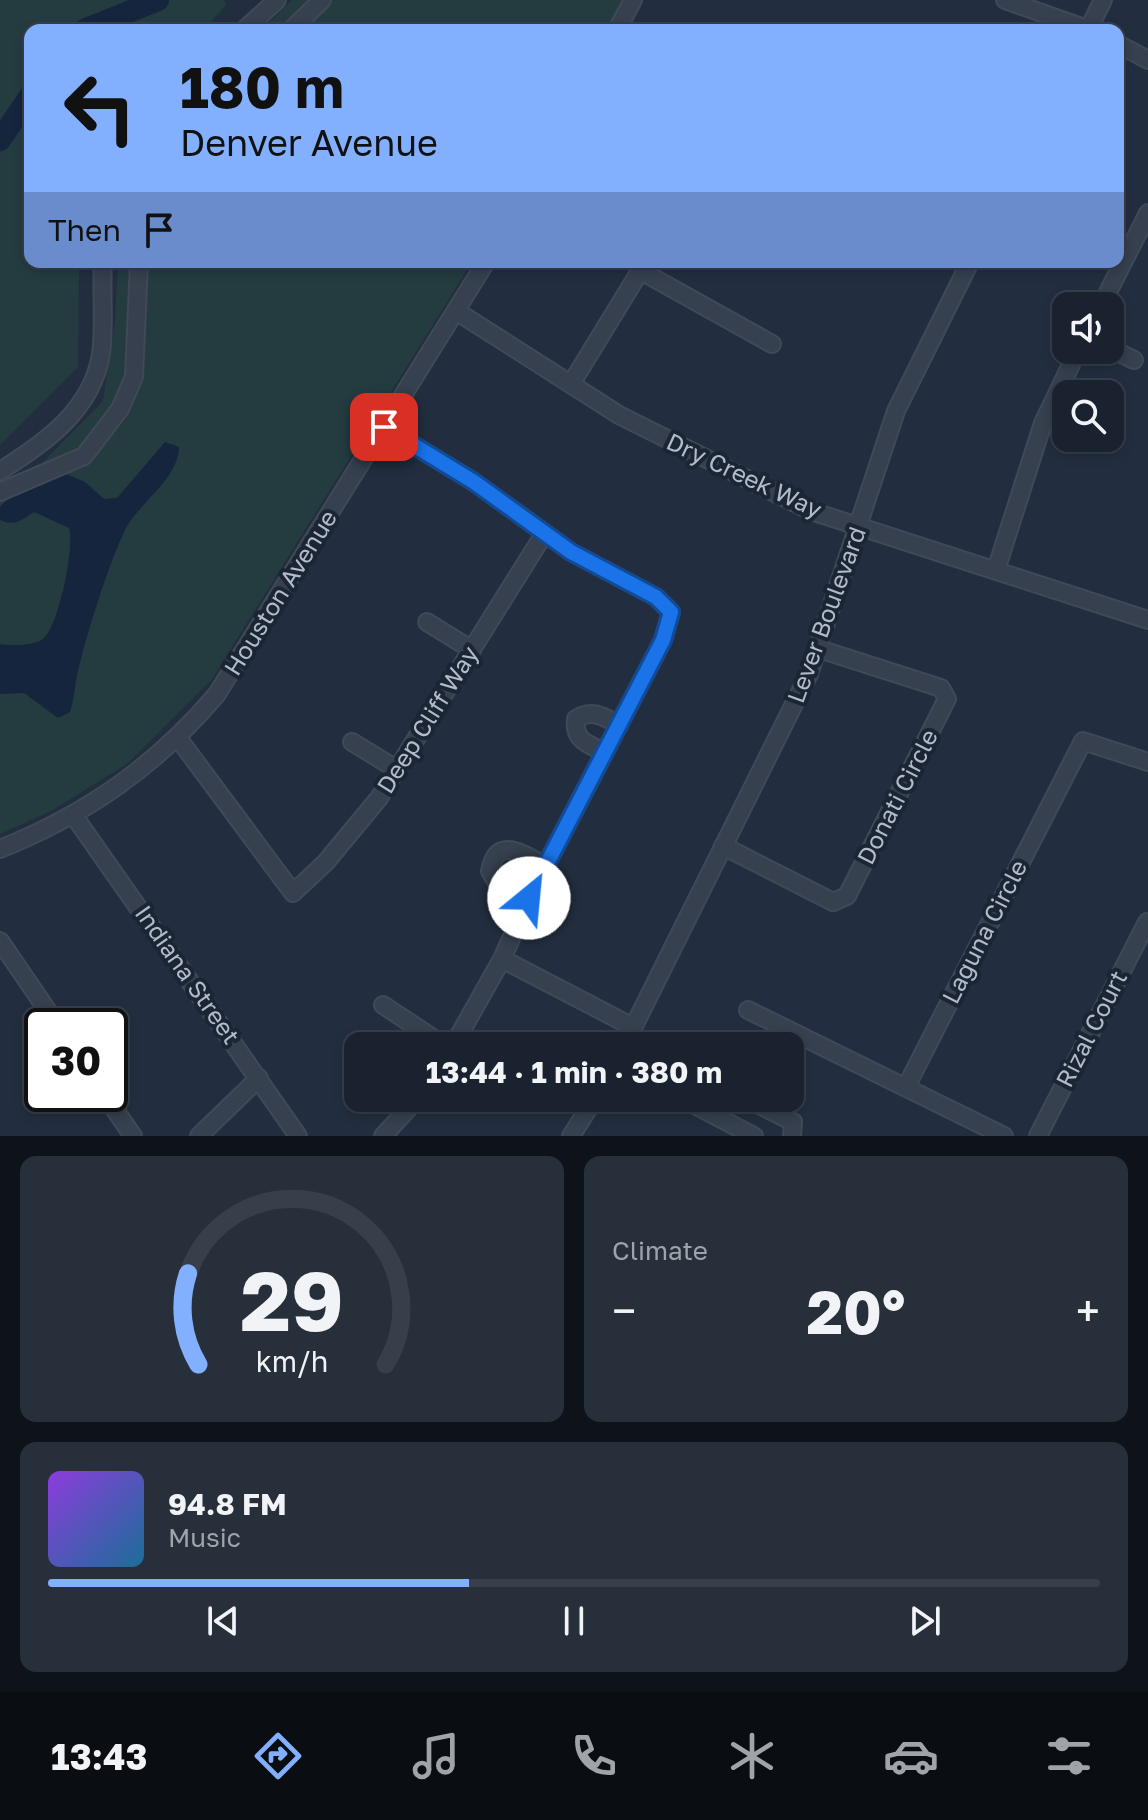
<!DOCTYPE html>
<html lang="en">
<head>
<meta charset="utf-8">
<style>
	body { margin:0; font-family:"Golos Text",sans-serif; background:#272f3b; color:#f1f3f6; height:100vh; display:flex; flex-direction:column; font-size:30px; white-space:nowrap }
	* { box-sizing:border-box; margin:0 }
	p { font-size:26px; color:#9fa4aa }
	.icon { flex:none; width:44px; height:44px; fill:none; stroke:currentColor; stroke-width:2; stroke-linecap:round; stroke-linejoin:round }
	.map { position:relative; height:1136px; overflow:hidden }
	.side { display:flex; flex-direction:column; gap:20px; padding:20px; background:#0e131a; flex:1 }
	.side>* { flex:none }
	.banner { position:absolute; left:24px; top:24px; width:1100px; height:244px; border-radius:16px; box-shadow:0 4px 12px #0003,0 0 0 2px #383f4b; background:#82b0ff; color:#111; overflow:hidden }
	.buttons { position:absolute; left:1052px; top:292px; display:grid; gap:16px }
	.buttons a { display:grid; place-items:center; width:72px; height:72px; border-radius:16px; background:#1a222f; box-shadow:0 4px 12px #0003,0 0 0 2px #383f4b; font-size:40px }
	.speed { position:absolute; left:24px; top:1008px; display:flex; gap:16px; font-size:40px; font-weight:700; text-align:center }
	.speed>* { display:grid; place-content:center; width:104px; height:104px; border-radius:50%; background:#1a222f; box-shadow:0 4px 12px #0003,0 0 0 2px #383f4b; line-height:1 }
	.speed .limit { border:4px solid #111; border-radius:12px; background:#fff; color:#111 }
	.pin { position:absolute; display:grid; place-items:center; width:68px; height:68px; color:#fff; margin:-34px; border-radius:16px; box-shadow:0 4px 12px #0006 }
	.me { position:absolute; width:88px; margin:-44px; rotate:28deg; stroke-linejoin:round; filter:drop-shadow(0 0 6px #0008) }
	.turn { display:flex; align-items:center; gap:28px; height:168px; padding:0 24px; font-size:36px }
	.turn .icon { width:104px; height:104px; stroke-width:2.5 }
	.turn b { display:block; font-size:56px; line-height:68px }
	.then { display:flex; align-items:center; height:76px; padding:0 24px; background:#0003; gap:16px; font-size:30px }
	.big { font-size:60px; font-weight:700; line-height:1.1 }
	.side .card { flex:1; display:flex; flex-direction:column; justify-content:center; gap:12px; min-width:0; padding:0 28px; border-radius:16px; background:#272f3b }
	.side .dial { align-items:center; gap:0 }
	.dial svg { height:208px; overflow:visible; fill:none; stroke:#383f4b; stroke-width:7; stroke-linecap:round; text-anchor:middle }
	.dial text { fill:#f1f3f6; stroke:none }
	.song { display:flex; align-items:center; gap:24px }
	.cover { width:96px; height:96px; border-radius:12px; background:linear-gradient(135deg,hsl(270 70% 55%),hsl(200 70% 35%)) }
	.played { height:8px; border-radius:4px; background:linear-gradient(90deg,#82b0ff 40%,#383f4b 40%) }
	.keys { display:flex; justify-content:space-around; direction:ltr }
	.heat { display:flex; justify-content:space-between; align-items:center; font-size:44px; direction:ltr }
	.side .tiles { flex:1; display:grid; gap:20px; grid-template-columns:1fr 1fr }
	.card:last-child { grid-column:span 2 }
	.trip { position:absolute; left:344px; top:1032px; width:460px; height:80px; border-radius:16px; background:#1a222f; box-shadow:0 4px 12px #0003,0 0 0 2px #383f4b; font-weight:700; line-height:80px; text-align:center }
	.menu { display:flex; height:128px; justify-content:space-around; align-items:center; background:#0a0e13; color:#9fa4aa }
	.menu .icon { width:56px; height:56px }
	.menu .active { color:#82b0ff }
	.menu b { font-size:36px; color:#f1f3f6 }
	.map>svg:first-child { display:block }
	.green { fill:#243c40 }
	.water { fill:#14253d }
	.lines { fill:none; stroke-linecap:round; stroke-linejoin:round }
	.river { stroke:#14253d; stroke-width:22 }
	.minor-casing { stroke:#3f4957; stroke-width:20 }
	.minor { stroke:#36404e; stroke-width:16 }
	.route-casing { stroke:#114b97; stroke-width:20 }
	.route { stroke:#1a73e8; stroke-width:14 }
	.labels { text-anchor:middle; stroke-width:8; stroke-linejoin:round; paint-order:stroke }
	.street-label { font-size:24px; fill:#b2bbca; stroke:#1b2533 }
</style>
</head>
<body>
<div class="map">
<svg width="1148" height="1136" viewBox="0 0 1148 1136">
	<rect width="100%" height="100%" fill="#222e3f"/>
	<g class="green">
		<polygon points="0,0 224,0 227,4 203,30 30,30 30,262 79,262 78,367 0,445"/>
		<polygon points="292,0 625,0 608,30 261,30"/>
		<polygon points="118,262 472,262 212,679 127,764 51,811 0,834 0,485 40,465 103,401 115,321"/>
	</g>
	<path class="water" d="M165,442L179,447C178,479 141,501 126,528C110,560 89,627 80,663C75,679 75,697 70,712L58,718L24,693L0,694V644C11,646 34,646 43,639C59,626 75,546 69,528L34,512C21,520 15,527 0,520V507L17,489L59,471L85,482L104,499L117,498Z"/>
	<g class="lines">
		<g class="river">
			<polyline points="84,30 158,0"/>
			<polyline points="0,140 30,96"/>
		</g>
		<defs>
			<g id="minor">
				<polyline points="1005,0 1090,30"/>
				<polyline points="244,30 277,0"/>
				<polyline points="291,30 322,0"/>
				<polyline points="617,30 633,0"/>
				<polyline points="1088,30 1103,0"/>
				<polyline points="1118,44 1148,60"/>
				<polyline points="641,271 772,344"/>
				<polyline points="1101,306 1148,213"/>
				<polyline points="456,311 619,415 811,511 1148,620"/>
				<polyline points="1110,348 1134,360"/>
				<polyline points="571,384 645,263"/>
				<polyline points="384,427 474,482 571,552 656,597 671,612 663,640 529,898 502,959 453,1046"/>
				<path d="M0,471C45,443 92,410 101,354C105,324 101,292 103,262"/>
				<polyline points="0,492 84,456 120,409 134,377 139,262"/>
				<polyline points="996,570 1043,423 1078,350"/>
				<polyline points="427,622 472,650"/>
				<polyline points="178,738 293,893 326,862 379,798 544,534"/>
				<polyline points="352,742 398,770"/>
				<path d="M604,752C588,744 573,740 576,719C592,708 604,717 619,725"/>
				<polyline points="74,816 298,1136"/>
				<polyline points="723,846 833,902 847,896 947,699 941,688 819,649"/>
				<path d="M0,849C87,814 156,766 217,694L486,262"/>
				<path d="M529,898L496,881L490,871C497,834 524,855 546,866"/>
				<polyline points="0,941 58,1026"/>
				<polyline points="502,959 633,1027"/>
				<polyline points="383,1005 445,1046"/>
				<polyline points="748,1010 1004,1136"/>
				<polyline points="628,1036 646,1046"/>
				<polyline points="624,1046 809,674 896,411 970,262"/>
				<polyline points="906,1087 1083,741 1148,762"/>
				<polyline points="104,1094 133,1136"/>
				<polyline points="681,1098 754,1136"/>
				<polyline points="746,1098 793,1122 792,1136"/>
				<polyline points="199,1136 259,1078"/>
				<polyline points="383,1136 418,1098"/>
				<polyline points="571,1136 595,1098"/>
				<polyline points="1038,1136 1147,922"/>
			</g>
		</defs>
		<use href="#minor" class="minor-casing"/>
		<use href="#minor" class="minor"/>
	</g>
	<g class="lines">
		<defs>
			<polyline id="route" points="384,427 474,482 571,552 656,597 671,612 663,640 529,898"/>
		</defs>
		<use href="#route" class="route-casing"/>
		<use href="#route" class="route"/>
	</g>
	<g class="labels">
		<g class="street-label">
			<text transform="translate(744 476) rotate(25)" y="8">Dry Creek Way</text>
			<text transform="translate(281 593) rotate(-58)" y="8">Houston Avenue</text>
			<text transform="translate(827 615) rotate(-70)" y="8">Lever Boulevard</text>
			<text transform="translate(428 720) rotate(-58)" y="8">Deep Cliff Way</text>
			<text transform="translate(898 797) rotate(-63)" y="8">Donati Circle</text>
			<text transform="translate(985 932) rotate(-63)" y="8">Laguna Circle</text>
			<text transform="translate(187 975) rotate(55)" y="8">Indiana Street</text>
			<text transform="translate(1092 1029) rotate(-63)" y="8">Rizal Court</text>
		</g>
	</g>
</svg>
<div class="buttons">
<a><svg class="icon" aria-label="sound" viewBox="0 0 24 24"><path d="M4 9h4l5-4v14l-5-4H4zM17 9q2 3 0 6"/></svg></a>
<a><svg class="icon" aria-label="search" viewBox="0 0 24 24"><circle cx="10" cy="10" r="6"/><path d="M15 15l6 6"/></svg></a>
</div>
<div class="speed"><div class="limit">30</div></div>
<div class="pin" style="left:384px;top:427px;background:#d93025"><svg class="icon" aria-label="arrive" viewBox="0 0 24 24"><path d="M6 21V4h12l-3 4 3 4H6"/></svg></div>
<svg class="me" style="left:529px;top:898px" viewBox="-20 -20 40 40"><circle r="19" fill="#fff"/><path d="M0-13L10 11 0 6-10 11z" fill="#1a73e8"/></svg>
<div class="trip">13:44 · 1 min · 380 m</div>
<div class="banner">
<div class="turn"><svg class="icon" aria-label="left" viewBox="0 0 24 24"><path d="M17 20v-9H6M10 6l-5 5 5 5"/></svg><div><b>180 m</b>Denver Avenue</div></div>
<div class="then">Then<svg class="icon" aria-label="arrive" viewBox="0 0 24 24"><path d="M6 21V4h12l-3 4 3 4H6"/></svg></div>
</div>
</div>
<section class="side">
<div class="tiles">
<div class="card dial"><svg viewBox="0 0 100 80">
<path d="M14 69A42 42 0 1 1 86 69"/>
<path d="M14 69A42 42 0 0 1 10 34" stroke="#82b0ff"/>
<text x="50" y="56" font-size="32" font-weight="700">29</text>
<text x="50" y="72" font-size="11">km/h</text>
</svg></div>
<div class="card"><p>Climate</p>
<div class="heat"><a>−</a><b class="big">20°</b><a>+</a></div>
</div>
<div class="card">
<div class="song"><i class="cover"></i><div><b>94.8 FM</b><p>Music</p></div></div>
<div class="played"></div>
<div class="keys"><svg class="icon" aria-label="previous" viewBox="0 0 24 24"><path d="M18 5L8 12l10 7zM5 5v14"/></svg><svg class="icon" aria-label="pause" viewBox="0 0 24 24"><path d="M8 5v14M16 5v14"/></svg><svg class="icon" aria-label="next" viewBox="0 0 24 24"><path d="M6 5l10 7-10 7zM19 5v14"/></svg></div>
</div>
</div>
</section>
<nav class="menu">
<b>13:43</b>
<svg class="icon active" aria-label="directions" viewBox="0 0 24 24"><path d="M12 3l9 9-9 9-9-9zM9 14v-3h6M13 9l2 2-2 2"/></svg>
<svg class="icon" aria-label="music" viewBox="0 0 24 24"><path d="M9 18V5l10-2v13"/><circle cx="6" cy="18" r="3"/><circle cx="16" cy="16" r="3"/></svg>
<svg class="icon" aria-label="phone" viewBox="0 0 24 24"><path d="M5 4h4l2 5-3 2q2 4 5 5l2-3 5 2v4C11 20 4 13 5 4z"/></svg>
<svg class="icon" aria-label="climate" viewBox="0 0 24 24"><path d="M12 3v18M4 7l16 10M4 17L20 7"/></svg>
<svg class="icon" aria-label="car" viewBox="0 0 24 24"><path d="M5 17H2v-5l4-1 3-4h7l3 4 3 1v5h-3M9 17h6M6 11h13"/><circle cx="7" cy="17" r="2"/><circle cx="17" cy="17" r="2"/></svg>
<svg class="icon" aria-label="filters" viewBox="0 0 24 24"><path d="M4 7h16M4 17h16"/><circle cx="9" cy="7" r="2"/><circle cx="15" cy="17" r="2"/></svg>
</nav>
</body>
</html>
